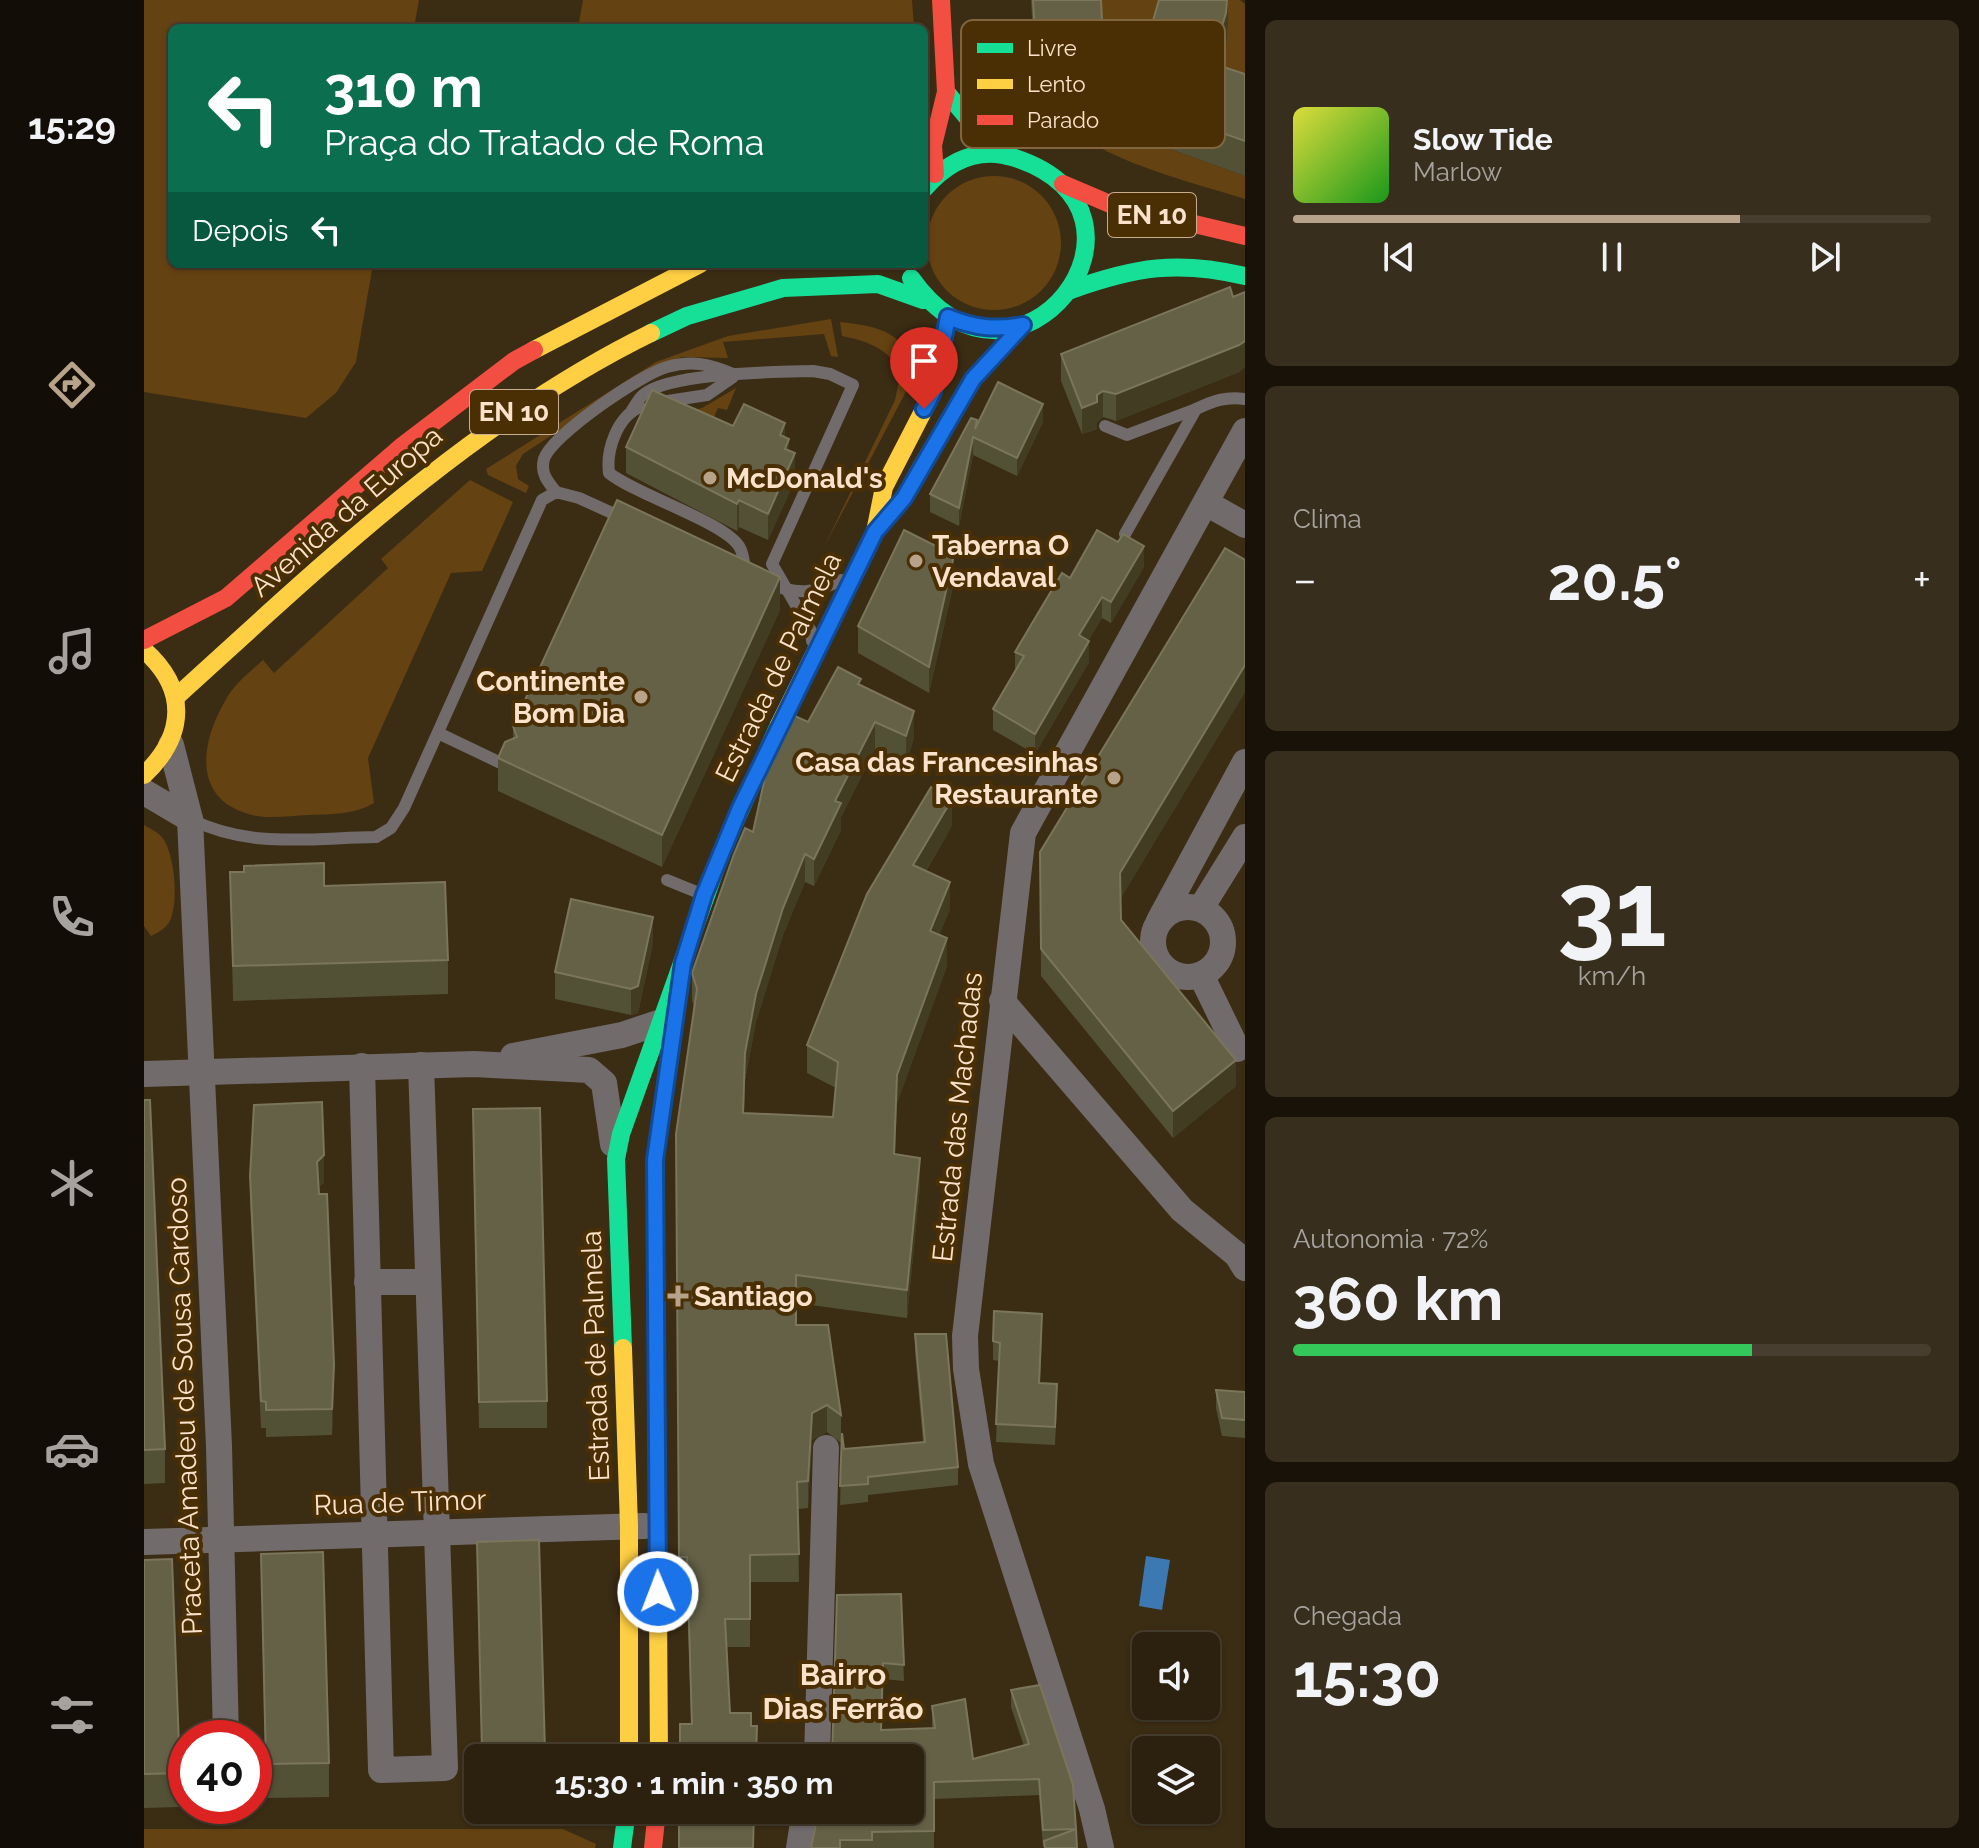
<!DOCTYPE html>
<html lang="pt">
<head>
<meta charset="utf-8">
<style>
	body { margin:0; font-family:Raleway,sans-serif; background:#382e1d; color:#f1f3f6; height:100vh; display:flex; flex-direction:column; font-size:30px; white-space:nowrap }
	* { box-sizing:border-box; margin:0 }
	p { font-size:26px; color:#a6a39e }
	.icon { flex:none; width:44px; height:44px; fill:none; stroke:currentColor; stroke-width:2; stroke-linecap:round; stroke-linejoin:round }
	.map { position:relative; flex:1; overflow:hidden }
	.sheet { display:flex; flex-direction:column; gap:20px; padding:20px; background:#181208; width:734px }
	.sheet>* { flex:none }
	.hud { position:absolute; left:24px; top:24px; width:760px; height:244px; border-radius:12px; box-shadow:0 2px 6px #0004,0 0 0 2px #483e2f; background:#0b6e4f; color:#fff; overflow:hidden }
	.tools { position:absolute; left:988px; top:1632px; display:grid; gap:16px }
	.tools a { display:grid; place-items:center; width:88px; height:88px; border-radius:12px; background:#2c210f; box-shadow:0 2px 6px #0004,0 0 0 2px #483e2f; font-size:40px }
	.speed { position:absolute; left:24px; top:1720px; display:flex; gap:16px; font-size:40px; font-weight:700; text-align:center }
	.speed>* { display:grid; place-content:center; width:104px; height:104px; border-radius:50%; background:#2c210f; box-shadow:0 2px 6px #0004,0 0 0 2px #483e2f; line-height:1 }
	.speed .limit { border:12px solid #d22; background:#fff; color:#111 }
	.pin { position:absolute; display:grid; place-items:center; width:68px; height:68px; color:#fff; margin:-82px -34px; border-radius:50% 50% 50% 0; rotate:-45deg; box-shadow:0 0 8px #0007 }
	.pin .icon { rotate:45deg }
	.me { position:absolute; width:88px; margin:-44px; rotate:359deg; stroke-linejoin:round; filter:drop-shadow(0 0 6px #0008) }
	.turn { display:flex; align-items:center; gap:28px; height:168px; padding:0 24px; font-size:36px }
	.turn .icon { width:104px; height:104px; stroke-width:2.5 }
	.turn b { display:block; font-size:56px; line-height:68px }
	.then { display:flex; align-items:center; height:76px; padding:0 24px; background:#0003; gap:16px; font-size:30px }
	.big { font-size:60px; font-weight:700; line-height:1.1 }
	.sheet .card { flex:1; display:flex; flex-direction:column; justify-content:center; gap:12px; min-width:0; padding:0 28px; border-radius:12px; background:#382e1d }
	.sheet .dial { align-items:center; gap:0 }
	.dial b { font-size:104px; line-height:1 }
	.song { display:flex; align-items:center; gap:24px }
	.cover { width:96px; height:96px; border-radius:12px; background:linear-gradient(135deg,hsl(60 70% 55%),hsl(120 70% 35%)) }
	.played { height:8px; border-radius:4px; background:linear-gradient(90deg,#b7a38a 70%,#483e2f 70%) }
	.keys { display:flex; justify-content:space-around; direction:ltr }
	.heat { display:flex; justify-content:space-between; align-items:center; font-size:44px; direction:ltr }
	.charge { height:12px; border-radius:6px; background:linear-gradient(90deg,#34c759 72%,#483e2f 0) }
	.trip { position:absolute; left:320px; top:1744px; width:460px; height:80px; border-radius:12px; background:#2c210f; box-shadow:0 2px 6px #0004,0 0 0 2px #483e2f; font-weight:700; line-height:80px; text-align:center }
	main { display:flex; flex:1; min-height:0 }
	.tab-bar { display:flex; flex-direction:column; width:144px; justify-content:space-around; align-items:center; background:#120d06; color:#a6a39e }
	.tab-bar .icon { width:56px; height:56px }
	.tab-bar .current { color:#b7a38a }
	.tab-bar b { font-size:36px; color:#f1f3f6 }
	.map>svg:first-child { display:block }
	.green { fill:#654212 }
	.water { fill:#3c78b1 }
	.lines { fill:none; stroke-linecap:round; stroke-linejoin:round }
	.lane { stroke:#726b6b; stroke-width:12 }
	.street { stroke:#726b6b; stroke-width:26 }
	.fast { stroke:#16e098; stroke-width:18 }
	.slow { stroke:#ffcf43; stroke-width:18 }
	.jam { stroke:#f24e42; stroke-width:18 }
	.wall { fill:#525136 }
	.shaded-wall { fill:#413c22 }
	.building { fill:#646146; stroke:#7b755b; stroke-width:2 }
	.route-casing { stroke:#114b97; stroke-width:20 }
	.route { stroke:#1a73e8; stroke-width:14 }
	.poi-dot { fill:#b7a38a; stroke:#4b2f04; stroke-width:3 }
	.labels { text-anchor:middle; stroke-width:8; stroke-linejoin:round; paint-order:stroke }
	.shield { fill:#4b2f04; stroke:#c6ad8f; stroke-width:2 }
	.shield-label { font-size:26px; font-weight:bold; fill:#fae3ca }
	.poi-label { font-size:28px; font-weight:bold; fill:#fae3ca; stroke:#4b2f04; text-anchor:start }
	.street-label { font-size:28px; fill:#fae3ca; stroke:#4b2f04 }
	.neighbourhood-label { font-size:30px; font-weight:bold; fill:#fae3ca; stroke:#4b2f04 }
	.key { fill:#4b2f04; stroke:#80653f; stroke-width:2 }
	.key-label { font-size:22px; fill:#fae3ca }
</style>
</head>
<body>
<main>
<nav class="tab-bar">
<b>15:29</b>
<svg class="icon current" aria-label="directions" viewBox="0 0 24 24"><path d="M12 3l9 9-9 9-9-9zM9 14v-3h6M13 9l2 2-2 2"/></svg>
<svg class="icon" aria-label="music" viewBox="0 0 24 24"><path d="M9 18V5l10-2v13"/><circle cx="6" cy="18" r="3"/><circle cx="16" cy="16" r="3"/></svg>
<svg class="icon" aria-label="phone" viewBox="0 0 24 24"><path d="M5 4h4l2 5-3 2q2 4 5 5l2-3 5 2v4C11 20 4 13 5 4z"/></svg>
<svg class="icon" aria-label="climate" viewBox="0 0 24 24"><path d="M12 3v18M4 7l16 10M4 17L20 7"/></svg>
<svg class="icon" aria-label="car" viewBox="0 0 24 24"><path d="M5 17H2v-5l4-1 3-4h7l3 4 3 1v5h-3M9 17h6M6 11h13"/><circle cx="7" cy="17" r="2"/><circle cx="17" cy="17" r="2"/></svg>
<svg class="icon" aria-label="filters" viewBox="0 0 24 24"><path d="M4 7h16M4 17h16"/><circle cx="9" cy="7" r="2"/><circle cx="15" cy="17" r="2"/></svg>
</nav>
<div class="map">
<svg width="1101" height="1848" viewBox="0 0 1101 1848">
	<rect width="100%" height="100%" fill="#3b2c14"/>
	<g class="green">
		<polygon points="0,0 275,0 270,28 28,28 28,264 229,264 212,362 192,393 162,418 0,392"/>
		<polygon points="439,0 768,0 770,28 434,28"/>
		<polygon points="956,0 1036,0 1010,43 958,54"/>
		<polygon points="1080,0 1096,0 1101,4 1101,108 1075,71"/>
		<path d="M893,101L1101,176V199C1028,176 947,159 893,101Z"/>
		<circle cx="850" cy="243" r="67"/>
		<polygon points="687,319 694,357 687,356 680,334 579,342 584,358 538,357 512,367 379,454 372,466 374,479 385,486 382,493 344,475 342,469 512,362 584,336"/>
		<path d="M696,322C739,326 773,336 765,386L680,547L751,400L757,371C743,348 723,341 698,336Z"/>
		<polygon points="592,388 583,410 574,408 561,437 542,412 558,408"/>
		<path d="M326,480L369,502L338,571L307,573L224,758L230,803C210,815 186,814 164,815C146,816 126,819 108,815C48,800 56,744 81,701C90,684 105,673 119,660L130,673L244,568L237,559Z"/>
		<path d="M0,825C7,829 16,833 20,840C30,856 34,896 28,915C25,927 17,931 7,936L0,926Z"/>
		<polygon points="0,1829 419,1829 452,1844 451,1848 0,1848"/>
	</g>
	<polygon class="water" points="1002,1556 1026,1560 1018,1610 995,1606"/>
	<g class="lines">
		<g class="lane">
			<polyline points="517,402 563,395 589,377"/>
			<path d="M496,407C473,417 462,450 465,473C492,495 584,523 596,548C600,555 600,566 602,573"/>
			<path d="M488,410C491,406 495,398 499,395C525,372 633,372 669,371L686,374L709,385L628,564L667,631L668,641"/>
			<polyline points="961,426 983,435 1052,409"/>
			<path d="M412,492C404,482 396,473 400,459C408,435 497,374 523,367C547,360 566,364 589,374"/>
			<path d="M981,534L1052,409C1069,401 1082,396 1101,399"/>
			<path d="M624,583C651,595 671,594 697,580"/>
			<polyline points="294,733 365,767"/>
			<path d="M46,819C106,849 166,838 232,837L247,828L260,808L398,500L412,492L435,498L479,518"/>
			<polyline points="523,880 560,895"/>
		</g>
		<g class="street">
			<polyline points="1062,503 1101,525"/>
			<polyline points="27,745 46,819 75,1446 82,1738"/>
			<polyline points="0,792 46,819"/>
			<circle cx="1044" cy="942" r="35"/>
			<polyline points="1057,908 1101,837"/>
			<polyline points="1015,921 1101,762"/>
			<polyline points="1057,975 1093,1049"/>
			<polyline points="858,1001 1038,1210 1093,1255 1101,1268"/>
			<polyline points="369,1056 478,1035 514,1023"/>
			<polyline points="218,1066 237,1770 301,1768 277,1065"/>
			<polyline points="0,1074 330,1064 445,1070 460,1083 469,1144"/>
			<polyline points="223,1282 284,1282"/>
			<polyline points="0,1542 500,1526"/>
			<polyline points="673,1758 682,1448"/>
			<polyline points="655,1848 661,1810"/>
			<polyline points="957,1848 948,1809 837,1464 822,1369 821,1336 879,833 1101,431"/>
		</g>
		<g class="fast">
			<polyline points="802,92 833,129 864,156"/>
			<path d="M767,278C873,428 1037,212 871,158C835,146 804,161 780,189"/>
			<path d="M927,290C991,267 1034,260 1101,276"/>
			<polyline points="507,333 543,316 639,288 734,284 779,300"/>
			<polyline points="776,469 829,379 879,325"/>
			<polyline points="479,1348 472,1159 477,1134 579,848 635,725"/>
			<polyline points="478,1848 483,1810"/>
		</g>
		<g class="slow">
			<polyline points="390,350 556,264"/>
			<path d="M0,650C44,689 42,735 0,775"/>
			<path d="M32,697C180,563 326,422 507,333"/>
			<polyline points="635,725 731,532 740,487 789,392 804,317"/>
			<polyline points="479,1348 485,1526 485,1758"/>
			<polyline points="513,1447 515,1758"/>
		</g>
		<g class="jam">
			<polyline points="791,174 789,145 802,92 797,0"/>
			<polyline points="919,184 966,204 1101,236"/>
			<polyline points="0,640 82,598 257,447 370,361 390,350"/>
			<polyline points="513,1447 511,1160 532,1013"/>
			<polyline points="509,1848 513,1810"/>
		</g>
	</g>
	<g class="wall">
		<polygon points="887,0 957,0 958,20 1004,38 1084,0 1084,23 1082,47 1076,66 1101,74 1101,176 893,101"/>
		<polygon points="1101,292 1101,367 1095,372 972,421 959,417 953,422 953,429 938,434 917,381 917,354"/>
		<polygon points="899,422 873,476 829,455 815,526 786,512 786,494 833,425"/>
		<polygon points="589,426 641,438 651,480 624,540 595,527 593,531 482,473 482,447"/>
		<polygon points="1101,560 1101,692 976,899 977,920 1092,1086 1029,1138 897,976 896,852"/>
		<polygon points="1000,567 967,623 958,618 944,641 945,662 891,754 849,730 849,709 871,671 871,652 926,578"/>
		<polygon points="810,582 785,693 714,653 714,626"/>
		<polygon points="636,610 518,867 354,791 354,758 369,739 369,726"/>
		<polygon points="717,685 770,738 762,763 731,749 697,817 697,830 670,886 661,882 639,935 612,1022 601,1080 600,1113 689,1117 692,1088 663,1073 663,1045 808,826 782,871 806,909 795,935 803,966 753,1103 751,1155 776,1185 763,1318 652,1303 652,1325 697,1415 697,1443 683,1432 668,1440 664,1508 654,1509 655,1582 606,1582 606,1647 582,1647 547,1724 543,1584 535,1584 532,1134 550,1007 548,1000 548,973 609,832 664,722"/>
		<polygon points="86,872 180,886 304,960 304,994 89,1001"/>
		<polygon points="509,943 494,1013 487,1015 411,999 411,972"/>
		<polygon points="0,1100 21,1449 21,1483 0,1484"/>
		<polygon points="329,1136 403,1401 403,1428 335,1428"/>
		<polygon points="106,1176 180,1182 175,1187 190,1392 188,1435 122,1437 122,1428 117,1428 106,1202"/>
		<polygon points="898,1332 896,1383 913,1403 911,1445 852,1442 855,1361 849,1360 849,1341"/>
		<polygon points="771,1334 814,1467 814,1485 724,1495 724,1502 696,1505 698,1433 700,1449 779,1442 771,1352"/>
		<polygon points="1072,1390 1101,1392 1101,1438 1078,1436 1072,1408"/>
		<polygon points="395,1540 401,1758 338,1758 333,1542"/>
		<polygon points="117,1554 185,1763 185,1797 122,1798"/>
		<polygon points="0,1560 36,1773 36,1807 0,1808"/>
		<polygon points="757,1594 760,1681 739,1679 737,1730 788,1728 788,1706 829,1759 880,1746 867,1707 867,1690 933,1848 899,1847 895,1795 790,1799 790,1848 667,1848 766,1810 688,1758"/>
	</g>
	<g class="shaded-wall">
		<polygon points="1083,0 1084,0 1084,23 1082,47 1075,71 1061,61"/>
		<polygon points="1101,341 1101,367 1095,372 972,421 972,394"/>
		<polygon points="959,391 959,417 953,422 953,429 938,434 938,408"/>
		<polygon points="899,404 899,422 873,476 873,458"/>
		<polygon points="641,423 641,448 645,439 645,466 636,435"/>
		<polygon points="829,437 829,455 815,526 815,508"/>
		<polygon points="651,453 651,480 624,540 624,514"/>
		<polygon points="595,500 595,527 593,531 593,504"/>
		<polygon points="1000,546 1000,567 967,623 967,602"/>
		<polygon points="810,555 810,582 785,693 785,667"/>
		<polygon points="636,577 636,610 518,867 518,835"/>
		<polygon points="958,597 958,618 935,656 935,635"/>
		<polygon points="945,641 945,662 891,754 891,734"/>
		<polygon points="1101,665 1101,692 976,900 976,873"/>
		<polygon points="770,711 770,738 762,763 762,736"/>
		<polygon points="731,722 731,749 697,817 697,830 670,886 670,859 691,801"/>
		<polygon points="808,799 808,826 769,892 769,865"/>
		<polygon points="661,854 661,882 639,935 612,1022 601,1080 599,1140 601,1053 612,994 639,908"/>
		<polygon points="806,882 806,909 786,958 786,931"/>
		<polygon points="509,917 509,943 494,1013 487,1015 487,989"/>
		<polygon points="803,938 803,966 753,1103 750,1182 753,1075"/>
		<polygon points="1092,1060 1092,1086 1029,1138 1029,1111"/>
		<polygon points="180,1155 180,1182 173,1189 173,1162"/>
		<polygon points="776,1158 776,1185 763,1318 763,1290"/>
		<polygon points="190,1365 190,1392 188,1435 188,1409"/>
		<polygon points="683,1405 683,1432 668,1440 664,1508 664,1481 668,1413"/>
	</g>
	<g class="building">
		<polygon points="889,0 957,0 958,20 1004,38 1015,0 1083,0 1082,13 1075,36 1061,61 1101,74 1101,141 893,67"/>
		<polygon points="1086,287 1089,297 1101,292 1101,341 1095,345 972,394 959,391 953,395 953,402 938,408 917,354"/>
		<polygon points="854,382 899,404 873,458 829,437 815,508 786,494 827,418 833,420 831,429"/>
		<polygon points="508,390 589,426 600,404 641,423 636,435 645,439 641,449 651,453 624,514 595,500 593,504 482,447"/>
		<polygon points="473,500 636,577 518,835 354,758 361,742 373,737 369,726"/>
		<polygon points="760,530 810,555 785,667 714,626"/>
		<polygon points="953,530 974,542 979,534 1000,546 967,602 958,597 935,635 945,641 891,734 849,709 880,656 871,652 918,573 926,578"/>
		<polygon points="1081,548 1101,560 1101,665 976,873 977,920 1092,1060 1029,1111 897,949 896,852"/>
		<polygon points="694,667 717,679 714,684 770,711 762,736 731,722 691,801 697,803 670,859 661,854 639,908 612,994 601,1053 599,1113 689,1117 694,1062 663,1045 723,894 787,787 808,799 769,865 806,882 786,931 803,938 753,1075 750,1154 776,1158 763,1290 652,1275 652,1325 684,1325 697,1415 683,1405 668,1413 664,1481 653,1482 655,1554 606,1555 606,1619 581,1619 586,1713 607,1713 607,1726 613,1726 612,1758 536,1758 536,1724 548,1724 543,1557 535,1557 532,1134 553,989 548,973 590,854 601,828 609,832 621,777 651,716 664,722"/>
		<polygon points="180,863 180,886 301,882 304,960 89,966 86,872 100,872 100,866"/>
		<polygon points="427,899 509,917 494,986 487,989 411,972"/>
		<polygon points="0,1100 6,1100 21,1449 0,1450"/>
		<polygon points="178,1102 180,1155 173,1162 175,1194 183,1194 190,1365 188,1409 122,1410 122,1402 117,1401 106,1176 110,1105"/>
		<polygon points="396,1108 403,1401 335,1402 329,1109"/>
		<polygon points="850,1311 898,1314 895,1383 913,1384 911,1427 852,1424 856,1343 849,1341"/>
		<polygon points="771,1334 802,1334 814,1467 724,1477 724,1484 696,1486 698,1433 700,1449 781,1442"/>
		<polygon points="1072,1390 1101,1392 1101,1420 1078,1418"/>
		<polygon points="395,1540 401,1751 338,1752 333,1542"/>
		<polygon points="179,1552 185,1763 122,1764 117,1554"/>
		<polygon points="28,1559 36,1773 0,1774 0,1560"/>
		<polygon points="757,1594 760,1665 739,1663 737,1730 791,1728 788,1706 821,1699 829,1759 885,1744 867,1690 896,1685 929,1785 932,1829 899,1830 895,1779 790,1782 790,1831 728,1832 728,1840 696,1840 696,1848 667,1848 675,1810 766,1810 766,1758 688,1758 693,1595"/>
		<polygon points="535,1810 610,1810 609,1848 535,1848"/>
		<polygon points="932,1829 933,1848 901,1848 900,1841"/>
	</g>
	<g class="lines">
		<defs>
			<path id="route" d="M514,1592L511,1160L539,963L560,895L596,808L731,532L760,498L829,379L879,325C850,330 831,328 804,317L789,392L780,409"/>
		</defs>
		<use href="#route" class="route-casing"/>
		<use href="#route" class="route"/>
	</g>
	<g class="poi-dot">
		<circle cx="566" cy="478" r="8"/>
		<circle cx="772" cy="561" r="8"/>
		<circle cx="497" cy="697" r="8"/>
		<circle cx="970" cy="778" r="8"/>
		<path d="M530 1284h8v8h8v8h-8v8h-8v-8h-8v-8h8z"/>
	</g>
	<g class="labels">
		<g class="shield">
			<rect x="964" y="193" width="88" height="44" rx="6"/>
			<rect x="326" y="390" width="88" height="44" rx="6"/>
		</g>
		<g class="shield-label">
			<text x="1008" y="224">EN 10</text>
			<text x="370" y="421">EN 10</text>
		</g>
		<g class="poi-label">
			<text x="582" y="488">McDonald's</text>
			<text x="788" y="555">Taberna O<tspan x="788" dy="32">Vendaval</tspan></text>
			<text x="481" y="691" text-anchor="end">Continente<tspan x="481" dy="32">Bom Dia</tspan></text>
			<text x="954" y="772" text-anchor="end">Casa das Francesinhas<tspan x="954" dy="32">Restaurante</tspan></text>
			<text x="550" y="1306">Santiago</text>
		</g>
		<g class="street-label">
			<text transform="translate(202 511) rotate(-41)" y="10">Avenida da Europa</text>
			<text transform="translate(634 667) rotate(-64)" y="10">Estrada de Palmela</text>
			<text transform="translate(813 1117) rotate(-84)" y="10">Estrada das Machadas</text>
			<text transform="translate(451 1356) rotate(-92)" y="10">Estrada de Palmela</text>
			<text transform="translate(40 1406) rotate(-92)" y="10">Praceta Amadeu de Sousa Cardoso</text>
			<text transform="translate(256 1502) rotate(-2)" y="10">Rua de Timor</text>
		</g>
		<g class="neighbourhood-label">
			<text x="699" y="1685">Bairro<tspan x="699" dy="34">Dias Ferrão</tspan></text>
		</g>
	</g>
	<rect x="817" y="20" width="264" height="128" rx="12" class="key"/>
	<rect x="833" y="43" width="36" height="10" fill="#16e098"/>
	<rect x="833" y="79" width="36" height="10" fill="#ffcf43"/>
	<rect x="833" y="115" width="36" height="10" fill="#f24e42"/>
	<g class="key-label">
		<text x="883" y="56">Livre</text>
		<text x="883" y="92">Lento</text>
		<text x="883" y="128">Parado</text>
	</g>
</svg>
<div class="tools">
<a><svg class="icon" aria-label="sound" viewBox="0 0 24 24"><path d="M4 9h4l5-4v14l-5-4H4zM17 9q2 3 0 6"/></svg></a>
<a><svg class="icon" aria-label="layers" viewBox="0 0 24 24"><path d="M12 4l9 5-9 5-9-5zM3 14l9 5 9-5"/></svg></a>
</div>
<div class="speed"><div class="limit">40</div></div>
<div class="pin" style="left:780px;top:409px;background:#d93025"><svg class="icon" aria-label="arrive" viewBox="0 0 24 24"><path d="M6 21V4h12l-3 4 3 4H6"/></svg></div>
<svg class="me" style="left:514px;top:1592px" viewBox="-20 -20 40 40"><circle r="17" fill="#1a73e8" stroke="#fff" stroke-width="3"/><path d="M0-11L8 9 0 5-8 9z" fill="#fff"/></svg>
<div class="trip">15:30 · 1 min · 350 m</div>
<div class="hud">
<div class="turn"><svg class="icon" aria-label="left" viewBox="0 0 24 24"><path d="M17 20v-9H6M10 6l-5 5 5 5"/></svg><div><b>310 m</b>Praça do Tratado de Roma</div></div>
<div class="then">Depois<svg class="icon" aria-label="left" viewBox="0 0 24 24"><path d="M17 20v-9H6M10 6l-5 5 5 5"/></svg></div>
</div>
</div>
<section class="sheet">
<div class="card">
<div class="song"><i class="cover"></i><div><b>Slow Tide</b><p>Marlow</p></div></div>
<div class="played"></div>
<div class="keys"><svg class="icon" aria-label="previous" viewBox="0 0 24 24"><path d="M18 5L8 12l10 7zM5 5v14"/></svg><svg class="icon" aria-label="pause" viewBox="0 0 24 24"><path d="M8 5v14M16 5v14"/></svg><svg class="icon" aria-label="next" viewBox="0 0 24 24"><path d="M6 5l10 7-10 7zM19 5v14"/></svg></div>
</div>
<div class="card"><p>Clima</p>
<div class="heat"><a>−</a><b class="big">20.5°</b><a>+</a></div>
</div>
<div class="card dial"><b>31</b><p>km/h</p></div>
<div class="card"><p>Autonomia · 72%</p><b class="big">360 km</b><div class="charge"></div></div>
<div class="card"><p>Chegada</p><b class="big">15:30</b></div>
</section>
</main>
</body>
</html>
